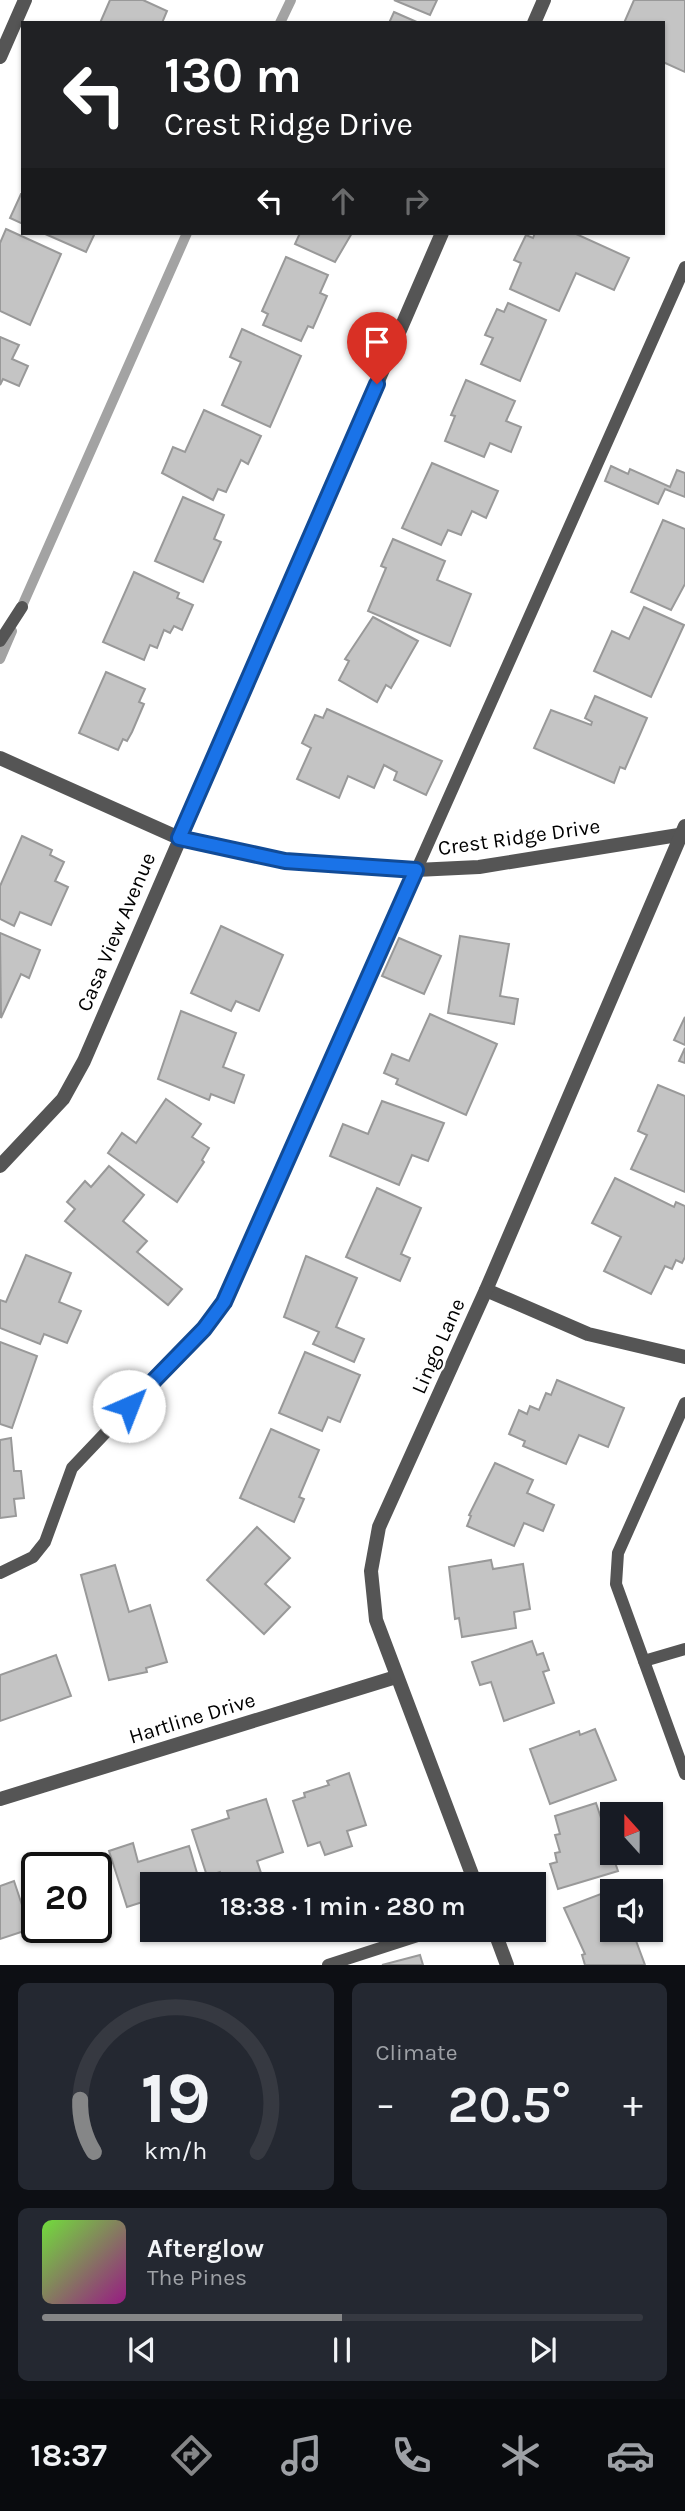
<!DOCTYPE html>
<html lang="en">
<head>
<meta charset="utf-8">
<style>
	body { margin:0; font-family:Karla,sans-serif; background:#242831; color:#f1f3f6; height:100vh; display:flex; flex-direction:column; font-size:26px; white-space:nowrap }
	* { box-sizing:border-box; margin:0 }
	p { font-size:23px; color:#9ea1a6 }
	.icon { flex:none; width:38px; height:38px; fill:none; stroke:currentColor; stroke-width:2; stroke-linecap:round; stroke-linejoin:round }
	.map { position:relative; height:1965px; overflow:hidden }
	.details { display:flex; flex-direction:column; gap:18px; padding:18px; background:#0d0f14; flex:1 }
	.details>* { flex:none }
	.hud { position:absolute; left:21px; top:21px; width:644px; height:214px; border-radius:0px; box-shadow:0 2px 5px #0004; background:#202124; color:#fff; overflow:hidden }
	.needle { width:46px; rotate:339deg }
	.controls { position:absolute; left:600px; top:1802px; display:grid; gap:14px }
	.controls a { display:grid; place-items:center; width:63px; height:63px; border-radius:0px; background:#171b24; box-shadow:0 2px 5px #0004; font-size:35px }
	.speed { position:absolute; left:21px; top:1852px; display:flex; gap:14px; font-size:35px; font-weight:700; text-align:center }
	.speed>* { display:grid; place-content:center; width:91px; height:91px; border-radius:50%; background:#171b24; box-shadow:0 2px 5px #0004; line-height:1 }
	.speed .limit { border:4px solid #111; border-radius:10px; background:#fff; color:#111 }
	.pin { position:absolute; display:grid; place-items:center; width:60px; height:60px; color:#fff; margin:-72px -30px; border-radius:50% 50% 50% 0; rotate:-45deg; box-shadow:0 0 7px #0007 }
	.pin .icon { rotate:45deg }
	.me { position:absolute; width:77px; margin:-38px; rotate:44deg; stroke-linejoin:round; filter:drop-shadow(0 0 5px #0008) }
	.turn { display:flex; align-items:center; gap:24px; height:147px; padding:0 28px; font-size:32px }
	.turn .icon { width:91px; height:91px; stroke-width:2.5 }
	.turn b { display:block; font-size:49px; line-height:60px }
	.lanes { display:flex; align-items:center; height:66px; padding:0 28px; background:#0003; justify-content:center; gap:35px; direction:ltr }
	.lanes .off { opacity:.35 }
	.big { font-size:52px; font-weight:600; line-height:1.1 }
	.details .tile { flex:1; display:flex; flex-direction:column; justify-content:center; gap:10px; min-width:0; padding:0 24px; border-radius:10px; background:#242831 }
	.details .dial { align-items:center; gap:0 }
	.dial svg { height:182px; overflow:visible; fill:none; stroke:#363941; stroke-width:7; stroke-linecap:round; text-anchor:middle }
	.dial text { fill:#f1f3f6; stroke:none }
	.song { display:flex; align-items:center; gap:21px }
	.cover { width:84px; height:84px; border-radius:10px; background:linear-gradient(135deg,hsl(100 70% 55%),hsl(310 70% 35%)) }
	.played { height:7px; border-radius:4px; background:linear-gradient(90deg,#858687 50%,#363941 50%) }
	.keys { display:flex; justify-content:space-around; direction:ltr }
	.heat { display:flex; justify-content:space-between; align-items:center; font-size:38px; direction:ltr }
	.details .tiles { flex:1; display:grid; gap:18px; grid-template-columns:1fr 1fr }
	.tile:last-child { grid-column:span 2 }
	.trip { position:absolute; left:140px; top:1872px; width:406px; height:70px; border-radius:0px; background:#171b24; box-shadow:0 2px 5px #0004; font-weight:600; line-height:70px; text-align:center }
	.tab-bar { display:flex; height:112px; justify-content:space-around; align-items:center; background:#090b0e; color:#9ea1a6 }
	.tab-bar .icon { width:49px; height:49px }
	.tab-bar .current { color:#858687 }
	.tab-bar b { font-size:32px; color:#f1f3f6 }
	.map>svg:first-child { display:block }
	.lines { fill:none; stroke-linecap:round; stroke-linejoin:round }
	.stream { stroke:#a3a3a3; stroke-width:10 }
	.building { fill:#c4c4c4; stroke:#999; stroke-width:2 }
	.lane { stroke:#555; stroke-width:12 }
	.street { stroke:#555; stroke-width:14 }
	.route-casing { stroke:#114b97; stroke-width:18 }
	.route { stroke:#1a73e8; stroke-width:12 }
	.labels { text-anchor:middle; stroke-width:5; stroke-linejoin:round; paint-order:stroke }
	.street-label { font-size:21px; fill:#000; stroke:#fff }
</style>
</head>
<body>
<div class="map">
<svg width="685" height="1965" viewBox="0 0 685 1965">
	<rect width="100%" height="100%" fill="#fff"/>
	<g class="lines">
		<g class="stream">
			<polyline points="280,23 291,0"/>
			<polyline points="19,613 187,233"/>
			<polyline points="0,659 12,631"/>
		</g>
	</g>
	<g class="building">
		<polygon points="110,0 143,0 167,11 162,23 100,23"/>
		<polygon points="394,0 437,0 430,15"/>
		<polygon points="634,0 685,0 685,72 663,62 663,23 624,23"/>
		<polygon points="394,12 419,23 389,23"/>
		<polygon points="21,194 23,194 23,224 10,218"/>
		<polygon points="6,229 61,254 30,325 0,311 0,243"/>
		<polygon points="43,233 95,233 86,252"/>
		<polygon points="300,233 352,233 335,262 295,244"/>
		<polygon points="535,233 574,233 629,258 614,290 576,273 559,311 510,289 521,263 514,260 526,235 533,238"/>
		<polygon points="286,257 328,275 320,293 327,296 313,328 308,326 301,341 263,325 268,314 262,311"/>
		<polygon points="508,303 546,320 520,381 481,364 493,338 485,335 497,309 504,312"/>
		<polygon points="242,329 301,356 270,427 222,405 241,362 230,357"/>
		<polygon points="0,337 19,345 12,359 28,366 19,386 3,379 0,385"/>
		<polygon points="466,380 515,401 506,421 521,427 511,452 490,443 484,457 445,441 455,416 451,415"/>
		<polygon points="204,410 261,436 248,464 241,460 226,492 218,489 213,500 162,473 173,447 185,452"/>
		<polygon points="432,463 498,491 486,518 472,511 461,535 448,530 441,545 402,528"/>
		<polygon points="611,466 628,474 630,469 670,487 677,470 685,473 685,497 665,489 658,504 605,481"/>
		<polygon points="183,497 224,515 214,539 221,542 203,582 155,561"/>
		<polygon points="663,520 685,529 685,584 671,610 631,592"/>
		<polygon points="393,539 445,561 437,580 471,594 450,646 368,611 386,568 381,566"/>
		<polygon points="134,572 179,593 177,598 193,605 182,630 174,626 170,633 164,630 157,648 150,645 144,660 103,642"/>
		<polygon points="644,607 684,625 651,697 594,671 612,631 629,639"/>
		<polygon points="373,617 418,641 391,688 386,685 377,702 339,680 349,661 345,659"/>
		<polygon points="106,672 145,689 139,702 144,704 132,732 127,741 123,739 118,750 79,733"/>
		<polygon points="595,696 647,718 625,769 620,767 614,783 534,748 551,710 591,725 592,722 585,718"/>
		<polygon points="327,709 442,761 426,795 394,780 397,772 384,765 374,788 348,776 339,798 297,779 311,748 302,743 315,715 323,718"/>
		<polygon points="22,836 52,850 50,855 64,862 55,881 68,887 51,925 20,912 14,926 0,919 0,886"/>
		<polygon points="221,926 283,955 259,1011 236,1001 231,1011 191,993"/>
		<polygon points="0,933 40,950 29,978 21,974 1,1018"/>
		<polygon points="460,936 509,944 500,996 518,999 514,1024 448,1013"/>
		<polygon points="399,938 441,956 424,994 382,976"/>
		<polygon points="181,1011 236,1033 223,1067 244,1075 234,1103 211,1094 209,1100 158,1079"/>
		<polygon points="430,1014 497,1044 466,1115 396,1084 398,1079 384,1073 392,1054 409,1061"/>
		<polygon points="685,1017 685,1045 674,1040"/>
		<polygon points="685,1048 685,1063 679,1061"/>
		<polygon points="658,1085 685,1096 685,1192 631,1169 647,1135 638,1131"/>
		<polygon points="166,1099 201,1124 192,1137 209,1148 202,1160 204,1162 177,1202 108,1153 122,1133 136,1143"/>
		<polygon points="382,1101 444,1123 428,1161 412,1155 399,1185 330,1156 343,1124 368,1134"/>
		<polygon points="109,1166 144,1195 123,1221 147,1241 137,1252 182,1289 168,1305 65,1221 75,1209 67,1202 85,1181 91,1187"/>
		<polygon points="615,1178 674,1207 676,1202 685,1206 685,1257 682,1263 676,1260 672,1269 665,1266 651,1294 604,1271 621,1237 592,1223"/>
		<polygon points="377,1188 421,1208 401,1254 410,1258 400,1281 346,1257"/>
		<polygon points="26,1255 71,1273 59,1302 81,1311 67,1343 44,1334 40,1344 0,1328 0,1300 6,1302"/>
		<polygon points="306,1256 357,1278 336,1327 364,1339 354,1362 313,1344 319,1332 284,1317"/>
		<polygon points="0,1342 37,1356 12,1428 0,1424"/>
		<polygon points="305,1352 360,1375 340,1422 328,1417 322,1431 279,1413"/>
		<polygon points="557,1380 624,1408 608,1447 579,1435 566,1464 523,1446 525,1441 509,1434 519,1410 527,1414 530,1406 539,1410 546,1393 551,1395"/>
		<polygon points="271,1429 319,1450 299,1497 304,1499 294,1522 240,1498"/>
		<polygon points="11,1438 14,1471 21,1471 24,1498 14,1499 16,1516 0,1518 0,1440"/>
		<polygon points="495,1463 533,1480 527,1493 554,1505 543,1531 524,1523 514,1546 467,1526 471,1516 469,1515"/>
		<polygon points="257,1527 290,1558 265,1584 290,1607 264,1634 207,1580"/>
		<polygon points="491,1560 493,1569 523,1564 530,1609 514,1612 516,1628 462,1637 459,1618 455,1619 449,1567"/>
		<polygon points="115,1565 129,1612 150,1605 167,1662 146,1668 147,1672 109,1680 81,1575"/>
		<polygon points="532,1641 537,1655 543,1653 549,1670 543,1672 554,1703 504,1721 491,1682 480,1685 472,1662"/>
		<polygon points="56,1655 71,1696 0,1721 0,1675"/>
		<polygon points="595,1729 616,1780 550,1804 530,1749 579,1731 580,1735"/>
		<polygon points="349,1773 366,1825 347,1831 352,1846 325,1855 320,1842 308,1846 293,1801 305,1797 304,1793 329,1785 327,1781"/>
		<polygon points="266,1799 283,1852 257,1861 263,1879 246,1885 224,1885 220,1872 207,1876 192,1830 229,1818 227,1811"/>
		<polygon points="596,1803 603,1824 612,1820 612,1843 609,1845 618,1871 558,1889 550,1864 557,1862 555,1853 560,1852 555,1835 560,1834 555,1816"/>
		<polygon points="133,1843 138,1862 189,1846 200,1883 152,1885 152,1899 127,1907 109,1851"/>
		<polygon points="97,1865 110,1905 96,1909 96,1867 90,1867"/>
		<polygon points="14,1881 30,1929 0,1939 0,1886"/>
		<polygon points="606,1892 612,1909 612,1930 632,1930 645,1965 585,1965 582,1955 585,1954 564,1908"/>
		<polygon points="420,1955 423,1965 382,1965"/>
	</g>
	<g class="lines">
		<g class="lane">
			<polyline points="0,641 22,607"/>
			<polyline points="685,1403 618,1553 616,1584 685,1774"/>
			<polyline points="0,1573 33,1557 45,1542 72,1468 204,1329 224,1302 685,267"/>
			<polyline points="644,1661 685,1649"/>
			<polyline points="328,1965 436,1930"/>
		</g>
		<g class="street">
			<polyline points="534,23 544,0"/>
			<polyline points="0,57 25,0"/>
			<polyline points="0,758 179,838 285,861 416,870 479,867 685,834"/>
			<polyline points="0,1166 63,1099 84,1061 442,233"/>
			<polyline points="486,1290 588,1334 685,1357"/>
			<polyline points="0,1799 396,1677"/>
			<polyline points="476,1885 376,1620 371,1571 379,1527 486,1290 685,826"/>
			<polyline points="494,1930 507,1965"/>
		</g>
	</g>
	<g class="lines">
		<defs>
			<polyline id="route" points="129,1406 204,1329 224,1302 416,870 285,861 179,838 377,384"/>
		</defs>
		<use href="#route" class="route-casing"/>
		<use href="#route" class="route"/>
	</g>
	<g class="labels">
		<g class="street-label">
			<text transform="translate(519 837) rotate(-8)" y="7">Crest Ridge Drive</text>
			<text transform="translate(116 932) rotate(-67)" y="7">Casa View Avenue</text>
			<text transform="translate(438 1346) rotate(-66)" y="7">Lingo Lane</text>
			<text transform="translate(192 1718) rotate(-17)" y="7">Hartline Drive</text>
		</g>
	</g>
</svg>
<div class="controls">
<a><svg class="needle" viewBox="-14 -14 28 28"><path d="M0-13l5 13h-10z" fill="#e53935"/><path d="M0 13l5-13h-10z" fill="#9ea1a6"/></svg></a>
<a><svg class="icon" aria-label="sound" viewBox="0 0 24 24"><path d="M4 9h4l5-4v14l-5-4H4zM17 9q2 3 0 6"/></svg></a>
</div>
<div class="speed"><div class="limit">20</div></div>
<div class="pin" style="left:377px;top:384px;background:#d93025"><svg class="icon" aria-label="arrive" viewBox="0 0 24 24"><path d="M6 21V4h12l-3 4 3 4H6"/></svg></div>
<svg class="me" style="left:129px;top:1406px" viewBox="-20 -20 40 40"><circle r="19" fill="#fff"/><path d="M0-13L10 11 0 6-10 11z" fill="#1a73e8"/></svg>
<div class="trip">18:38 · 1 min · 280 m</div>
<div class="hud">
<div class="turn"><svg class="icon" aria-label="left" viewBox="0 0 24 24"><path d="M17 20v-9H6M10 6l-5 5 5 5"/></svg><div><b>130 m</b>Crest Ridge Drive</div></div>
<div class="lanes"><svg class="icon" aria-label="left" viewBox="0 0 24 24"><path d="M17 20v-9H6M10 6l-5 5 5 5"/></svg><svg class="icon off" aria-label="ahead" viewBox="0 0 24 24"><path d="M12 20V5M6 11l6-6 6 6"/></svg><svg class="icon off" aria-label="right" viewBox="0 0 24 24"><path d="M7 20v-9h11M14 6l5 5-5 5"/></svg></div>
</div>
</div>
<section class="details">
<div class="tiles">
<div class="tile dial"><svg viewBox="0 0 100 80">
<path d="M14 69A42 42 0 1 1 86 69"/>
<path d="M14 69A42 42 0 0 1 8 46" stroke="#858687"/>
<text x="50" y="56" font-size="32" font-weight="700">19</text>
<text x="50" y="72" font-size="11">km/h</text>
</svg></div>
<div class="tile"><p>Climate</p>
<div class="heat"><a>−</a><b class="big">20.5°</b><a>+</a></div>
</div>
<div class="tile">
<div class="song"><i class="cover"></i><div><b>Afterglow</b><p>The Pines</p></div></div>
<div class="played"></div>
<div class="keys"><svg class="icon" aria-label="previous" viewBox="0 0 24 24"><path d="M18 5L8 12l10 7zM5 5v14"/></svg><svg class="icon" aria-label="pause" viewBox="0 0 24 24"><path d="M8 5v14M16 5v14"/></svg><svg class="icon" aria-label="next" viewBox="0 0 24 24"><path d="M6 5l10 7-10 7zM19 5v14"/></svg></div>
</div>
</div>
</section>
<nav class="tab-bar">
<b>18:37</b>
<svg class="icon current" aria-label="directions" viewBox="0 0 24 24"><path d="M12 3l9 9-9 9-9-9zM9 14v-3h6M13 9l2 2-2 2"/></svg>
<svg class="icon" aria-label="music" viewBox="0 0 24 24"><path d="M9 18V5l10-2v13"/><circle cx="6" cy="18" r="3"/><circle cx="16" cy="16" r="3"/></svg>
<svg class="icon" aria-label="phone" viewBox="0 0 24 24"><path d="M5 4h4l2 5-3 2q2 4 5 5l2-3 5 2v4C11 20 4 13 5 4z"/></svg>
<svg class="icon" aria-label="climate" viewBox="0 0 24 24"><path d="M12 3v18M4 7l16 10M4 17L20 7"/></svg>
<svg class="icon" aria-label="car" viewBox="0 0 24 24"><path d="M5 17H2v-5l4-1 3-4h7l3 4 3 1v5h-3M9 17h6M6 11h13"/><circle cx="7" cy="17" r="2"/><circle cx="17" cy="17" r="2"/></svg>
</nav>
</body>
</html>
